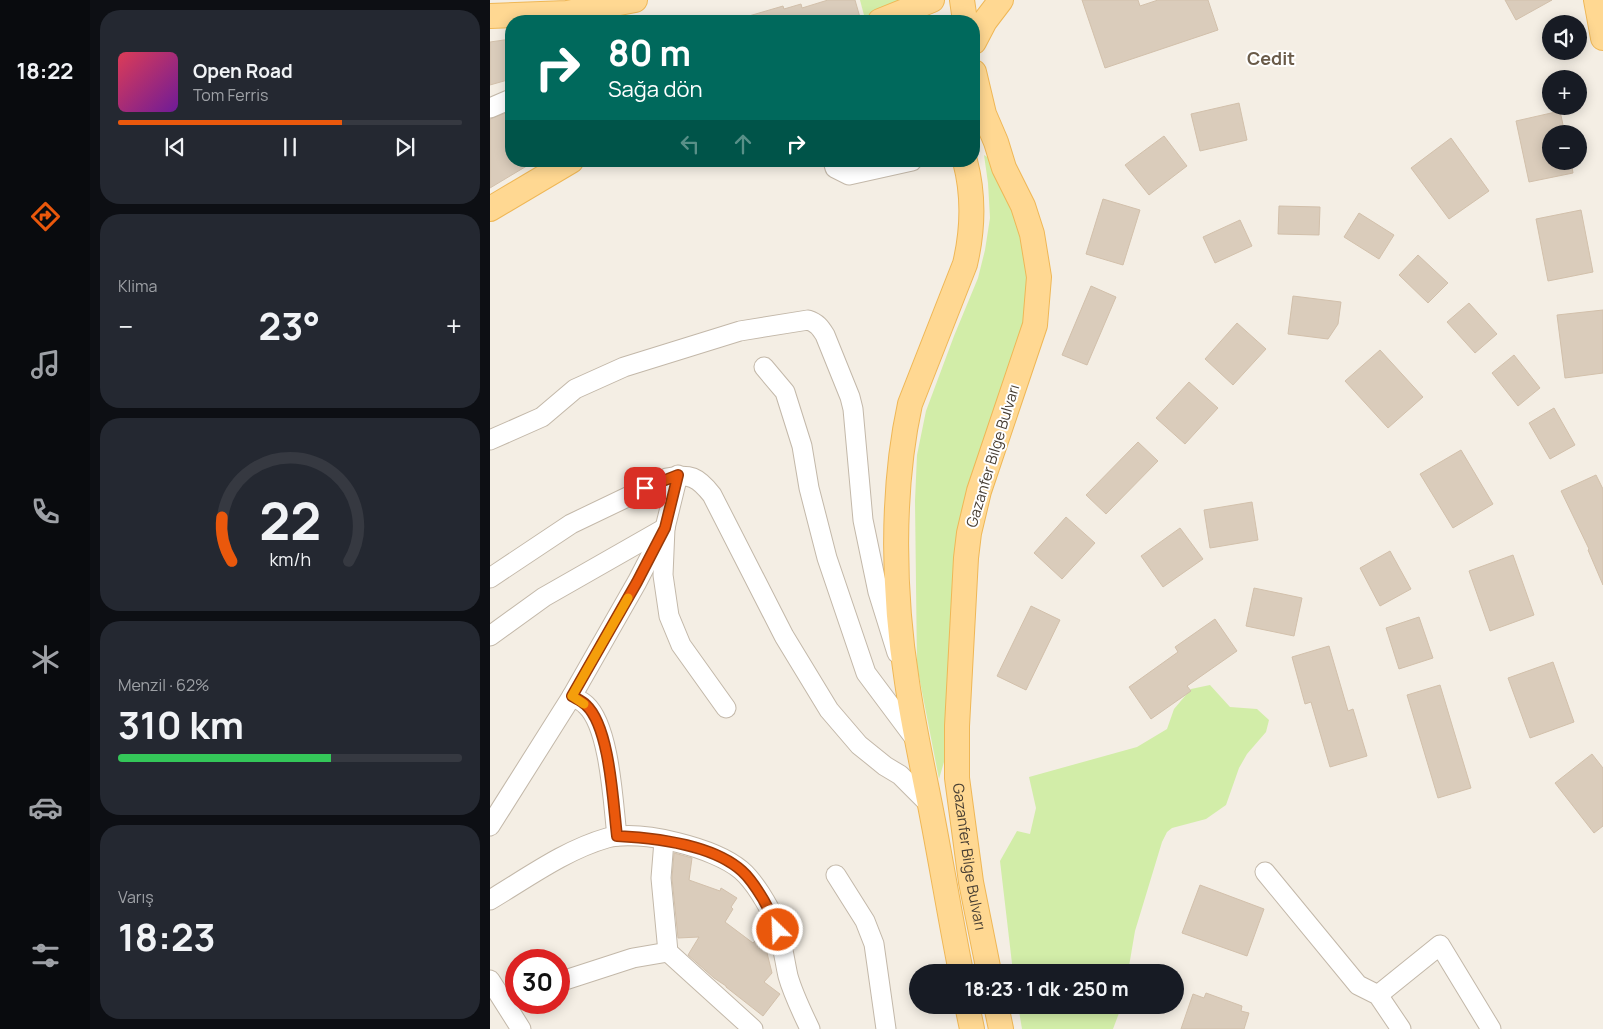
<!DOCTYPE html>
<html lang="tr">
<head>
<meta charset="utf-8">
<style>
	body { margin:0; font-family:Manrope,sans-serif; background:#242831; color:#f1f3f6; height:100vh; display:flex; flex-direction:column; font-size:19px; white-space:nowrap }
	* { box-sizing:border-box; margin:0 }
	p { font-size:16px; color:#9ea1a6 }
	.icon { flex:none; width:28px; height:28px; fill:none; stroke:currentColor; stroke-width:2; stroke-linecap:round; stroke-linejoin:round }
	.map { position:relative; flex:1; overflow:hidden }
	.sheet { display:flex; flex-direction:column; gap:10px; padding:10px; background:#0d0f14; width:400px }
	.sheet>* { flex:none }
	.top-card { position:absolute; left:15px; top:15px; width:475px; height:152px; border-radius:20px; box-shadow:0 2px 12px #0003; background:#00695c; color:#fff; overflow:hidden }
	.buttons { position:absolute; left:1052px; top:15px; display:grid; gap:10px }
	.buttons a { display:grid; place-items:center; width:45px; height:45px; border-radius:50%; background:#171b24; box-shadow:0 2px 12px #0003; font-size:25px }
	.speed { position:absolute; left:15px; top:949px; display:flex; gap:10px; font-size:25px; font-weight:700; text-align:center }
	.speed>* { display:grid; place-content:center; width:65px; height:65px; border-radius:50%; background:#171b24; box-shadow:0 2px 12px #0003; line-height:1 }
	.speed .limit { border:8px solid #d22; background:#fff; color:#111 }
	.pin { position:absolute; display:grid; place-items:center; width:42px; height:42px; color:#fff; margin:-21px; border-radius:10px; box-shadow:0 2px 8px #0006 }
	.me { position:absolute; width:55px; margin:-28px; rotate:336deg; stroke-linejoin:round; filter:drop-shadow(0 0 4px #0008) }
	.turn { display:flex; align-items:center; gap:18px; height:105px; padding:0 20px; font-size:22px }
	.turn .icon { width:65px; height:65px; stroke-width:2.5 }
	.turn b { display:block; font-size:35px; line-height:42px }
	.lanes { display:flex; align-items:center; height:48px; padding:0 20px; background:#0003; justify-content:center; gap:25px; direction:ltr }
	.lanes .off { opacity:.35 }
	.big { font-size:38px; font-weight:700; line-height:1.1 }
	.sheet .widget { flex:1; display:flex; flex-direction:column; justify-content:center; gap:8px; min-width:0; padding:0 18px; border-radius:20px; background:#242831 }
	.sheet .dial { align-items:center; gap:0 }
	.dial svg { height:130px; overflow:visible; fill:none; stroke:#363941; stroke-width:7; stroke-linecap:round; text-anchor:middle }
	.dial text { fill:#f1f3f6; stroke:none }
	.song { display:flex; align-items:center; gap:15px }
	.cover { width:60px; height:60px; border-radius:8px; background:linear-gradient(135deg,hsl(350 70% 55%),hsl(280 70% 35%)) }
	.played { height:5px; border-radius:2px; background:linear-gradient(90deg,#ea580c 65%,#363941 65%) }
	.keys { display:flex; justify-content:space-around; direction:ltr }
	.heat { display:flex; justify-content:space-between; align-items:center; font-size:28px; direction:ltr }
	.charge { height:8px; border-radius:4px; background:linear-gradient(90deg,#34c759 62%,#363941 0) }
	.trip { position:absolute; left:419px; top:964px; width:275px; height:50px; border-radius:25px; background:#171b24; box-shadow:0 2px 12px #0003; font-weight:700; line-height:50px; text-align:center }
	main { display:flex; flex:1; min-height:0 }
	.menu { display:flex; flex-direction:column; width:90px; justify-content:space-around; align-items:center; background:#090b0e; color:#9ea1a6 }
	.menu .icon { width:35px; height:35px }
	.menu .selected { color:#ea580c }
	.menu b { font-size:22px; color:#f1f3f6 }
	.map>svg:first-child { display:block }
	.green { fill:#d2eda8 }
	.building { fill:#daccbb; stroke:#d2c0ab }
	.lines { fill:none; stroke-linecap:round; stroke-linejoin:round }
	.minor-casing { stroke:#c3b8a9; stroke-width:21 }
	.major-casing { stroke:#efb756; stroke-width:26 }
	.minor { stroke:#fff; stroke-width:19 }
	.major { stroke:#ffd892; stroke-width:24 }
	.route-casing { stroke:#983908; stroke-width:12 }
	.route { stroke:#ea580c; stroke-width:9 }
	.slow { stroke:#f59e0b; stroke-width:9 }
	.labels { text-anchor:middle; stroke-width:4; stroke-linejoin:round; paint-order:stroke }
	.street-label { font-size:15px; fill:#473e33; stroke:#fff }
	.quarter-label { font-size:18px; font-weight:bold; fill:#6a5b49; stroke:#fff }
</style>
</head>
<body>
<main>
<nav class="menu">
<b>18:22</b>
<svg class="icon selected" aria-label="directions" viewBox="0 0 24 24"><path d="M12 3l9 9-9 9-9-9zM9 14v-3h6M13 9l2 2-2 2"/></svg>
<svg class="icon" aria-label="music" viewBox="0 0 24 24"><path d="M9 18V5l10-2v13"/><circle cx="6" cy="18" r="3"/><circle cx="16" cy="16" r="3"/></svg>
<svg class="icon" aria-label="phone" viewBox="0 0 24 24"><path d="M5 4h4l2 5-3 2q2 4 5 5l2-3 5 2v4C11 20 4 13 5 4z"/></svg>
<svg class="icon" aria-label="climate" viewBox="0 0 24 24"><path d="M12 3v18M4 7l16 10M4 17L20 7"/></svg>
<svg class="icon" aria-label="car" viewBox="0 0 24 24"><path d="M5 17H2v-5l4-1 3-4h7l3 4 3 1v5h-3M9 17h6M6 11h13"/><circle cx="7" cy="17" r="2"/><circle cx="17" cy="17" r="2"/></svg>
<svg class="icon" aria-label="filters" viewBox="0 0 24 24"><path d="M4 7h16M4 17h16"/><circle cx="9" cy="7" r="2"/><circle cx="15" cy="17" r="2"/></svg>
</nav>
<section class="sheet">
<div class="widget">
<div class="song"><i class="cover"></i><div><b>Open Road</b><p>Tom Ferris</p></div></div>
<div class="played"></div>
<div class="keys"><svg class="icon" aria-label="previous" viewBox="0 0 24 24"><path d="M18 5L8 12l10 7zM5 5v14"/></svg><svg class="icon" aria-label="pause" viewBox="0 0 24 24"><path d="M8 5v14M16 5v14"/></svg><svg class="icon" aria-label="next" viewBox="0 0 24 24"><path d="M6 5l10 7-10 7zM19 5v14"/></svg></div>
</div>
<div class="widget"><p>Klima</p>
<div class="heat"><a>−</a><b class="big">23°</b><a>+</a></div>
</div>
<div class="widget dial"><svg viewBox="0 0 100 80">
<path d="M14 69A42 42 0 1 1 86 69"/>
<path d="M14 69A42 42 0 0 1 8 42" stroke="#ea580c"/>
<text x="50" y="56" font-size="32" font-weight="700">22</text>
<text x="50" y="72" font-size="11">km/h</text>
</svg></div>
<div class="widget"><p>Menzil · 62%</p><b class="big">310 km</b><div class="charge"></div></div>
<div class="widget"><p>Varış</p><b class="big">18:23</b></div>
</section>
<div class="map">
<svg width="1113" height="1029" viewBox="0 0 1113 1029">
	<rect width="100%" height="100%" fill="#f4eee4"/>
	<g class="green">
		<polygon points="370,0 422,0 375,19"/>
		<polygon points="494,155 502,160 531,229 540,279 539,316 479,510 462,735 449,779 427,666 425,501 427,455 436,411 464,336 488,278 495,250 500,218 498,183"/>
		<polygon points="720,685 740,707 767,709 779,720 776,732 757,754 749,768 736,805 716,819 682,828 677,832 672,842 645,931 638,972 523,972 510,861 527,831 540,834 546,808 539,777 647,747 677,729 684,709 701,689"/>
		<polygon points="528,1005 632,1005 623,1029 532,1029"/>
	</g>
	<g class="building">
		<polygon points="338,0 365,0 371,21 253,21 252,18 293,6 294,9 311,4 312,8"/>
		<polygon points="592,0 648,0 650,6 668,0 718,0 728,30 615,68"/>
		<polygon points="1015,0 1062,0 1026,20"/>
		<polygon points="21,39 21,56 18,57 21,68 21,79 0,85 0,42"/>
		<polygon points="749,103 757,140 710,151 701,114"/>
		<polygon points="21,111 21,161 45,161 0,188 0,119"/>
		<polygon points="1070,111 1075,134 1061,134 1061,161 1081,161 1083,173 1039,182 1026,121"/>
		<polygon points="674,136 697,166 659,195 635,165"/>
		<polygon points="961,138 999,191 959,219 921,168"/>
		<polygon points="613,199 650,210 633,265 596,254"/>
		<polygon points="789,206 830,207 829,235 788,234"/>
		<polygon points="1091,210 1103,272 1058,281 1046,219"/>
		<polygon points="869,213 904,235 889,259 854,237"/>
		<polygon points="750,220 762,246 725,263 713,237"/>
		<polygon points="928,255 958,283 938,303 909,275"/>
		<polygon points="601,286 626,297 597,365 572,355"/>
		<polygon points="803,296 851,302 848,324 838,339 798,334"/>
		<polygon points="979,303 1007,334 985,353 957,322"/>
		<polygon points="1113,310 1113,373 1075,378 1067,315"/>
		<polygon points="747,323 776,349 743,385 715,359"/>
		<polygon points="890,350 933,397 898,428 855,381"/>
		<polygon points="1024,355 1050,388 1028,406 1002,373"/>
		<polygon points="699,382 728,408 695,444 666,418"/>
		<polygon points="1064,408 1085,445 1060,459 1039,423"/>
		<polygon points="648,442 668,461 616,514 596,495"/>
		<polygon points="971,450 1003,504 963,528 930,474"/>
		<polygon points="1106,475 1113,489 1113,585 1098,550 1099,549 1071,491"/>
		<polygon points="762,502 768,540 720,548 714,510"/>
		<polygon points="576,517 605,543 572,579 544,553"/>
		<polygon points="690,528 713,559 673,587 651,556"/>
		<polygon points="900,551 921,589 890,606 870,568"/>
		<polygon points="1023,555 1044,615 1000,631 979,571"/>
		<polygon points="764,588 812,598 804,636 756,626"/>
		<polygon points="541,606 570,620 536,690 507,676"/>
		<polygon points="929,617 943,658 909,669 896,628"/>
		<polygon points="725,619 747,651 697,686 701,691 661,719 639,687 688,652 685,647"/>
		<polygon points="839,646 858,711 863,709 877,756 840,767 821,702 815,704 802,657"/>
		<polygon points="1063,662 1084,722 1040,738 1018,678"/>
		<polygon points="950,685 981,788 948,798 917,695"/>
		<polygon points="1102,754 1113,768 1113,826 1104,833 1065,783"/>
		<polygon points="184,853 202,858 199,880 230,891 231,888 247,898 241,907 243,909 235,922 263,943 272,933 282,973 274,982 290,994 273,1016 236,987 236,986 224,978 198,955 209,937 188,938 182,878"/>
		<polygon points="710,885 774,909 757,956 692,933"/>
		<polygon points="716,993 752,1006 751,1011 759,1013 754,1029 691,1029 703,994 714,998"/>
	</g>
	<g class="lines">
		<defs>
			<g id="minor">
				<polyline points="0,108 21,99"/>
				<polyline points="343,161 345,168 359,175 422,161"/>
				<polyline points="274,367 295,392 312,446 319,488 337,558 376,673 426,740"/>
				<path d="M0,440L52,417L85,389L134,367L250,331L318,320C327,323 330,327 335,335L360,397L363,409L373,520L388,592L407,653"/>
				<polyline points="188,475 175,528 173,575 179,616 191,645 236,708"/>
				<path d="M0,578L81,524L177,478C200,473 208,477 222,495L294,636L339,710L369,745L395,766L410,775L440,805"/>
				<polyline points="0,636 54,597 175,528"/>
				<path d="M82,696C87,699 92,701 96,705C120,727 123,803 127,836"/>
				<polyline points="0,826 82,696 147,582 175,528"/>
				<polyline points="174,841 171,878 178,952 263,1029"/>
				<polyline points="775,872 868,985 888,995 911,1029"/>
				<polyline points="346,875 375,921 384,944 396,1029"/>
				<path d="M0,900C37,878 75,850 117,838C151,829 225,848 251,870C264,881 279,906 285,921C292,938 294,958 298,976C303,994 312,1012 320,1029"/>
				<polyline points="0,980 31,1029"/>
				<polyline points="69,982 143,958 178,952"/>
				<polyline points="888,995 950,945 1001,1029"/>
			</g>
			<g id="major">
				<polyline points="472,0 475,21"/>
				<polyline points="1106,0 1113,38"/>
				<polyline points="0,16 77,13 145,0"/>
				<polyline points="390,21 442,0"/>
				<polyline points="484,42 495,21 511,0"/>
				<path id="s1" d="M484,72L494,114L506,142L514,168L533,206L542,234L549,277L545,325L489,491L479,533L476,558L467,726V778L481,882L499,972"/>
				<polyline points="0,209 81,161"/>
				<path d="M471,972C460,917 451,861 440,805C432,764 423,724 417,682C403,594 401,491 420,404L475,264C483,230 484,195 475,161"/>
				<polyline points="477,1005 482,1029"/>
				<polyline points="506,1005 511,1029"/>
			</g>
		</defs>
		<use href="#minor" class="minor-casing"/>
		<use href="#major" class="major-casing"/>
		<use href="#minor" class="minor"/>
		<use href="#major" class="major"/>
	</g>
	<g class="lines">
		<defs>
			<path id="route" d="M155,488L188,475L175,528L147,582L82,696C87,699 92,701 96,705C120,727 123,803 127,836C166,838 222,844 252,871C261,879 267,889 273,899C279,910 284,919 288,930"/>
		</defs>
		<use href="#route" class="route-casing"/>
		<use href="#route" class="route"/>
		<polyline class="slow" points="94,704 82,696 138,598"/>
	</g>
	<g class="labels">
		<g class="street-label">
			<text transform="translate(503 456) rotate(-73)" y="5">Gazanfer Bilge Bulvarı</text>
			<text dy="5" stroke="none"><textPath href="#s1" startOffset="808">Gazanfer Bilge Bulvarı</textPath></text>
		</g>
		<g class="quarter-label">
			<text x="781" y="65">Cedit</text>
		</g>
	</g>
</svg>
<div class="buttons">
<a><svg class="icon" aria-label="sound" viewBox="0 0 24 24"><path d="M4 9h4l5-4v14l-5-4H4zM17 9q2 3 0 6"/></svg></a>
<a>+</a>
<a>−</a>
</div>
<div class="speed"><div class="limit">30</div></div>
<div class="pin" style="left:155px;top:488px;background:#d93025"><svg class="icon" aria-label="arrive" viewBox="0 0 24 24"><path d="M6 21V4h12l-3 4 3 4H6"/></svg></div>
<svg class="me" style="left:288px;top:930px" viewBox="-20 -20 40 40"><circle r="17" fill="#ea580c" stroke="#fff" stroke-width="3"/><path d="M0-11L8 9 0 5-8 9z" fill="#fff"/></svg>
<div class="trip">18:23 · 1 dk · 250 m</div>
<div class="top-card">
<div class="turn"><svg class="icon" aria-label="right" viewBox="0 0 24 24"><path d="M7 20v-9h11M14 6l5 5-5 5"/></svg><div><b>80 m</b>Sağa dön</div></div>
<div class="lanes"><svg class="icon off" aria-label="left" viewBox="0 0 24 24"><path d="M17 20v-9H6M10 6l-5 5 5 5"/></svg><svg class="icon off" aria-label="ahead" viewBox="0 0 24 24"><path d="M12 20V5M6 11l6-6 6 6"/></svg><svg class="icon" aria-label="right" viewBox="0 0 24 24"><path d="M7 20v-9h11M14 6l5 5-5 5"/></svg></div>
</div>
</div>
</main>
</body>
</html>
